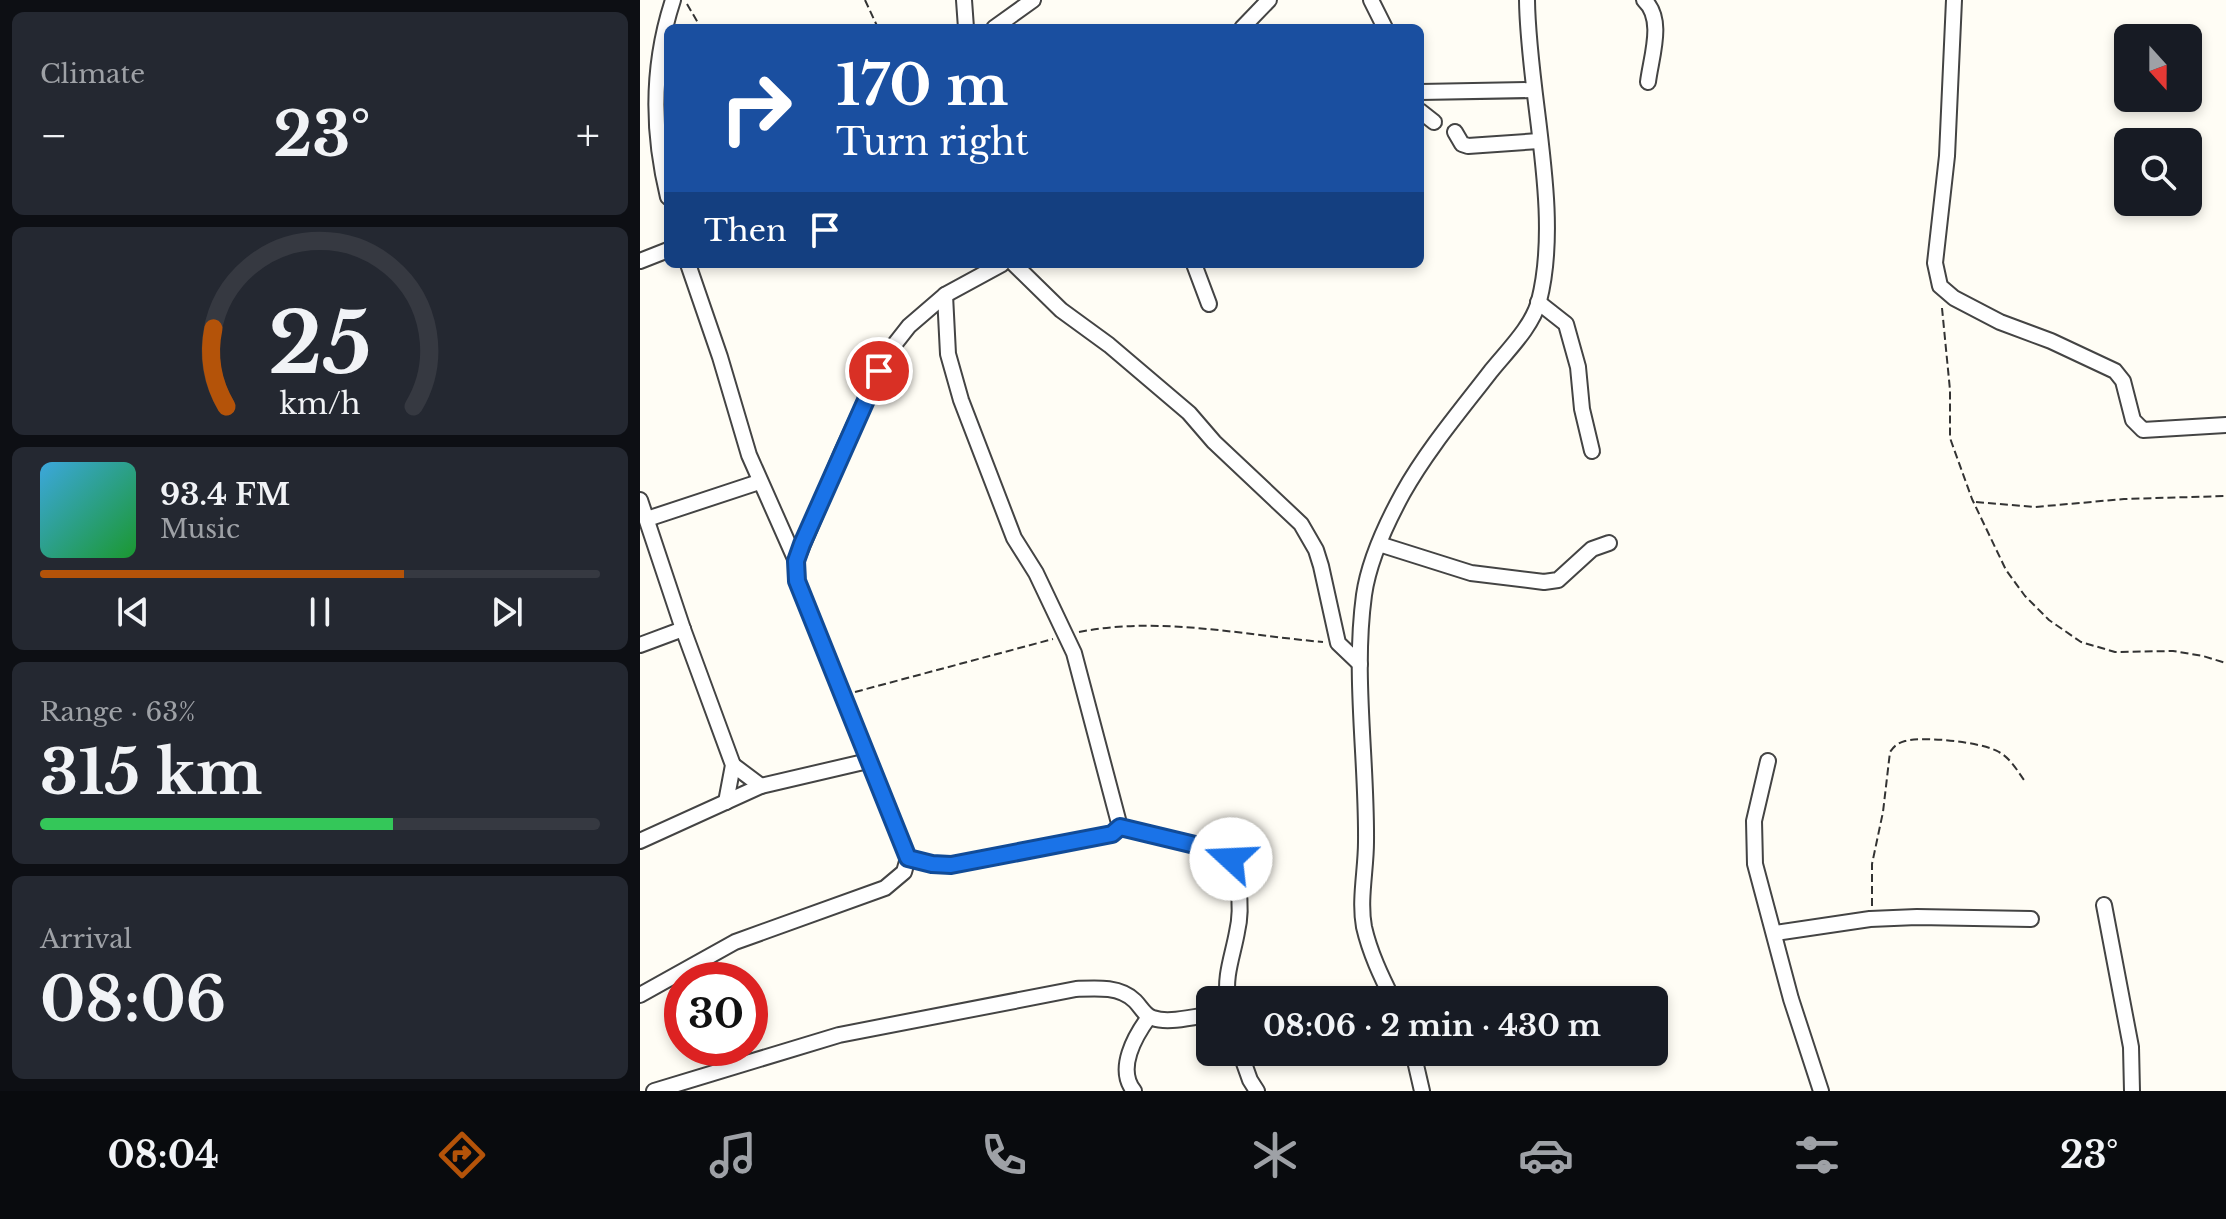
<!DOCTYPE html>
<html lang="en">
<head>
<meta charset="utf-8">
<style>
	body { margin:0; font-family:"Libre Baskerville",serif; background:#242831; color:#f1f3f6; height:100vh; display:flex; flex-direction:column; font-size:30px; white-space:nowrap }
	* { box-sizing:border-box; margin:0 }
	p { font-size:26px; color:#9ea1a6 }
	.icon { flex:none; width:44px; height:44px; fill:none; stroke:currentColor; stroke-width:2; stroke-linecap:round; stroke-linejoin:round }
	.map { position:relative; flex:1; overflow:hidden }
	.sheet { display:flex; flex-direction:column; gap:12px; padding:12px; background:#0d0f14; width:640px }
	.sheet>* { flex:none }
	.top-card { position:absolute; left:24px; top:24px; width:760px; height:244px; border-radius:12px; box-shadow:0 4px 12px #0003; background:#1a4fa0; color:#fff; overflow:hidden }
	.needle { width:52px; rotate:159deg }
	.tools { position:absolute; left:1474px; top:24px; display:grid; gap:16px }
	.tools a { display:grid; place-items:center; width:88px; height:88px; border-radius:12px; background:#171b24; box-shadow:0 4px 12px #0003; font-size:40px }
	.speed { position:absolute; left:24px; top:962px; display:flex; gap:16px; font-size:40px; font-weight:700; text-align:center }
	.speed>* { display:grid; place-content:center; width:104px; height:104px; border-radius:50%; background:#171b24; box-shadow:0 4px 12px #0003; line-height:1 }
	.speed .limit { border:12px solid #d22; background:#fff; color:#111 }
	.pin { position:absolute; display:grid; place-items:center; width:68px; height:68px; color:#fff; margin:-34px; border:4px solid #fff; border-radius:50%; box-shadow:0 2px 8px #0007 }
	.me { position:absolute; width:88px; margin:-44px; rotate:290deg; stroke-linejoin:round; filter:drop-shadow(0 0 6px #0008) }
	.turn { display:flex; align-items:center; gap:28px; height:168px; padding:0 40px; font-size:36px }
	.turn .icon { width:104px; height:104px; stroke-width:2.5 }
	.turn b { display:block; font-size:56px; line-height:68px }
	.then { display:flex; align-items:center; height:76px; padding:0 40px; background:#0003; gap:16px; font-size:30px }
	.big { font-size:60px; font-weight:800; line-height:1.1 }
	.sheet .card { flex:1; display:flex; flex-direction:column; justify-content:center; gap:12px; min-width:0; padding:0 28px; border-radius:12px; background:#242831 }
	.sheet .dial { align-items:center; gap:0 }
	.dial svg { height:208px; overflow:visible; fill:none; stroke:#363941; stroke-width:7; stroke-linecap:round; text-anchor:middle }
	.dial text { fill:#f1f3f6; stroke:none }
	.song { display:flex; align-items:center; gap:24px }
	.cover { width:96px; height:96px; border-radius:12px; background:linear-gradient(135deg,hsl(200 70% 55%),hsl(130 70% 35%)) }
	.played { height:8px; border-radius:4px; background:linear-gradient(90deg,#b45309 65%,#363941 65%) }
	.keys { display:flex; justify-content:space-around; direction:ltr }
	.heat { display:flex; justify-content:space-between; align-items:center; font-size:44px; direction:ltr }
	.charge { height:12px; border-radius:6px; background:linear-gradient(90deg,#34c759 63%,#363941 0) }
	.trip { position:absolute; left:556px; top:986px; width:472px; height:80px; border-radius:12px; background:#171b24; box-shadow:0 4px 12px #0003; font-weight:800; line-height:80px; text-align:center }
	.dock { display:flex; height:128px; justify-content:space-around; align-items:center; background:#090b0e; color:#9ea1a6 }
	.dock .icon { width:56px; height:56px }
	.dock .current { color:#b45309 }
	.dock b { font-size:36px; color:#f1f3f6 }
	main { display:flex; flex:1; min-height:0 }
	.map>svg:first-child { display:block }
	.lines { fill:none; stroke-linecap:round; stroke-linejoin:round }
	.minor-casing { stroke:#444; stroke-width:18 }
	.path { stroke:#333; stroke-width:2; stroke-dasharray:8 4; stroke-linecap:butt }
	.minor { stroke:#fff; stroke-width:14 }
	.route-casing { stroke:#114b97; stroke-width:20 }
	.route { stroke:#1a73e8; stroke-width:14 }
</style>
</head>
<body>
<main>
<section class="sheet">
<div class="card"><p>Climate</p>
<div class="heat"><a>−</a><b class="big">23°</b><a>+</a></div>
</div>
<div class="card dial"><svg viewBox="0 0 100 80">
<path d="M14 69A42 42 0 1 1 86 69"/>
<path d="M14 69A42 42 0 0 1 9 39" stroke="#b45309"/>
<text x="50" y="56" font-size="32" font-weight="700">25</text>
<text x="50" y="72" font-size="11">km/h</text>
</svg></div>
<div class="card">
<div class="song"><i class="cover"></i><div><b>93.4 FM</b><p>Music</p></div></div>
<div class="played"></div>
<div class="keys"><svg class="icon" aria-label="previous" viewBox="0 0 24 24"><path d="M18 5L8 12l10 7zM5 5v14"/></svg><svg class="icon" aria-label="pause" viewBox="0 0 24 24"><path d="M8 5v14M16 5v14"/></svg><svg class="icon" aria-label="next" viewBox="0 0 24 24"><path d="M6 5l10 7-10 7zM19 5v14"/></svg></div>
</div>
<div class="card"><p>Range · 63%</p><b class="big">315 km</b><div class="charge"></div></div>
<div class="card"><p>Arrival</p><b class="big">08:06</b></div>
</section>
<div class="map">
<svg width="1586" height="1091" viewBox="0 0 1586 1091">
	<rect width="100%" height="100%" fill="#fffdf5"/>
	<g class="lines">
		<defs>
			<g id="minor">
				<polyline points="324,0 326,28"/>
				<polyline points="731,0 745,28"/>
				<path d="M1004,0C1025,19 1011,57 1008,82"/>
				<polyline points="1314,0 1307,156 1295,263 1300,286 1314,298 1360,322 1411,341 1475,371 1483,381 1493,420 1503,430 1586,425"/>
				<polyline points="354,28 393,0"/>
				<polyline points="602,28 629,0"/>
				<polyline points="780,92 893,90"/>
				<polyline points="780,111 794,122"/>
				<polyline points="815,132 822,144 828,146 899,141"/>
				<path d="M28,197C12,132 12,64 33,0"/>
				<polyline points="0,261 28,250"/>
				<polyline points="48,264 80,357 109,455 156,561"/>
				<polyline points="374,264 421,310 469,345 549,413 574,442 661,524 676,550 681,566 698,643 720,664"/>
				<polyline points="554,264 569,304"/>
				<polyline points="898,302 926,324 938,367 942,409 952,451"/>
				<polyline points="0,500 43,629 93,765 86,802"/>
				<polyline points="7,519 119,482"/>
				<polyline points="739,544 831,573 904,582 918,580 952,549 969,543"/>
				<polyline points="0,645 43,629"/>
				<polyline points="1128,761 1114,821 1115,864 1151,999 1181,1091"/>
				<polyline points="93,765 121,786"/>
				<path d="M480,827L580,851C601,862 602,911 597,932C593,955 584,976 588,1000"/>
				<polyline points="0,841 121,786 228,761"/>
				<polyline points="268,858 292,864 311,865 472,834 480,827 434,653 396,573 374,538 321,400 308,354 305,295"/>
				<polyline points="1464,905 1491,1047 1492,1091"/>
				<polyline points="1135,933 1230,919 1277,917 1391,919"/>
				<polyline points="0,995 95,942 245,888 264,872 268,858 157,581 156,561 202,452 247,354 269,326 305,295 362,264"/>
				<path d="M753,1000C741,976 730,953 724,927C719,900 726,870 726,842C727,760 713,676 724,595C729,560 746,524 763,493C787,450 821,410 851,371C868,350 892,327 899,301C922,211 888,95 887,0"/>
				<polyline points="600,1052 610,1080 617,1091"/>
				<polyline points="773,1052 782,1091"/>
				<path d="M14,1091L199,1035L436,989C456,988 480,986 495,1001C501,1007 505,1016 513,1018C529,1024 554,1016 570,1015"/>
				<path d="M494,1091C476,1069 495,1036 509,1017"/>
			</g>
		</defs>
		<use href="#minor" class="minor-casing"/>
		<g class="path">
			<polyline points="225,0 238,28"/>
			<polyline points="47,4 61,28"/>
			<polyline points="1302,308 1310,390 1310,438 1332,499 1366,570 1385,596 1409,620 1441,642 1475,652 1533,651 1563,656 1586,663"/>
			<polyline points="1336,502 1395,507 1484,499 1586,496"/>
			<path d="M439,632C520,616 602,635 683,642"/>
			<polyline points="215,692 413,639"/>
			<path d="M1232,906V864L1243,812L1250,752C1254,746 1258,743 1265,741C1285,736 1342,742 1359,752C1370,758 1377,770 1384,780"/>
		</g>
		<use href="#minor" class="minor"/>
	</g>
	<g class="lines">
		<defs>
			<polyline id="route" points="239,371 162,544 156,561 157,581 268,858 292,864 311,865 472,834 480,827 580,851 591,859"/>
		</defs>
		<use href="#route" class="route-casing"/>
		<use href="#route" class="route"/>
	</g>
</svg>
<div class="tools">
<a><svg class="needle" viewBox="-14 -14 28 28"><path d="M0-13l5 13h-10z" fill="#e53935"/><path d="M0 13l5-13h-10z" fill="#9ea1a6"/></svg></a>
<a><svg class="icon" aria-label="search" viewBox="0 0 24 24"><circle cx="10" cy="10" r="6"/><path d="M15 15l6 6"/></svg></a>
</div>
<div class="speed"><div class="limit">30</div></div>
<div class="pin" style="left:239px;top:371px;background:#d93025"><svg class="icon" aria-label="arrive" viewBox="0 0 24 24"><path d="M6 21V4h12l-3 4 3 4H6"/></svg></div>
<svg class="me" style="left:591px;top:859px" viewBox="-20 -20 40 40"><circle r="19" fill="#fff"/><path d="M0-13L10 11 0 6-10 11z" fill="#1a73e8"/></svg>
<div class="trip">08:06 · 2 min · 430 m</div>
<div class="top-card">
<div class="turn"><svg class="icon" aria-label="right" viewBox="0 0 24 24"><path d="M7 20v-9h11M14 6l5 5-5 5"/></svg><div><b>170 m</b>Turn right</div></div>
<div class="then">Then<svg class="icon" aria-label="arrive" viewBox="0 0 24 24"><path d="M6 21V4h12l-3 4 3 4H6"/></svg></div>
</div>
</div>
</main>
<nav class="dock">
<b>08:04</b>
<svg class="icon current" aria-label="directions" viewBox="0 0 24 24"><path d="M12 3l9 9-9 9-9-9zM9 14v-3h6M13 9l2 2-2 2"/></svg>
<svg class="icon" aria-label="music" viewBox="0 0 24 24"><path d="M9 18V5l10-2v13"/><circle cx="6" cy="18" r="3"/><circle cx="16" cy="16" r="3"/></svg>
<svg class="icon" aria-label="phone" viewBox="0 0 24 24"><path d="M5 4h4l2 5-3 2q2 4 5 5l2-3 5 2v4C11 20 4 13 5 4z"/></svg>
<svg class="icon" aria-label="climate" viewBox="0 0 24 24"><path d="M12 3v18M4 7l16 10M4 17L20 7"/></svg>
<svg class="icon" aria-label="car" viewBox="0 0 24 24"><path d="M5 17H2v-5l4-1 3-4h7l3 4 3 1v5h-3M9 17h6M6 11h13"/><circle cx="7" cy="17" r="2"/><circle cx="17" cy="17" r="2"/></svg>
<svg class="icon" aria-label="filters" viewBox="0 0 24 24"><path d="M4 7h16M4 17h16"/><circle cx="9" cy="7" r="2"/><circle cx="15" cy="17" r="2"/></svg>
<b>23°</b>
</nav>
</body>
</html>
